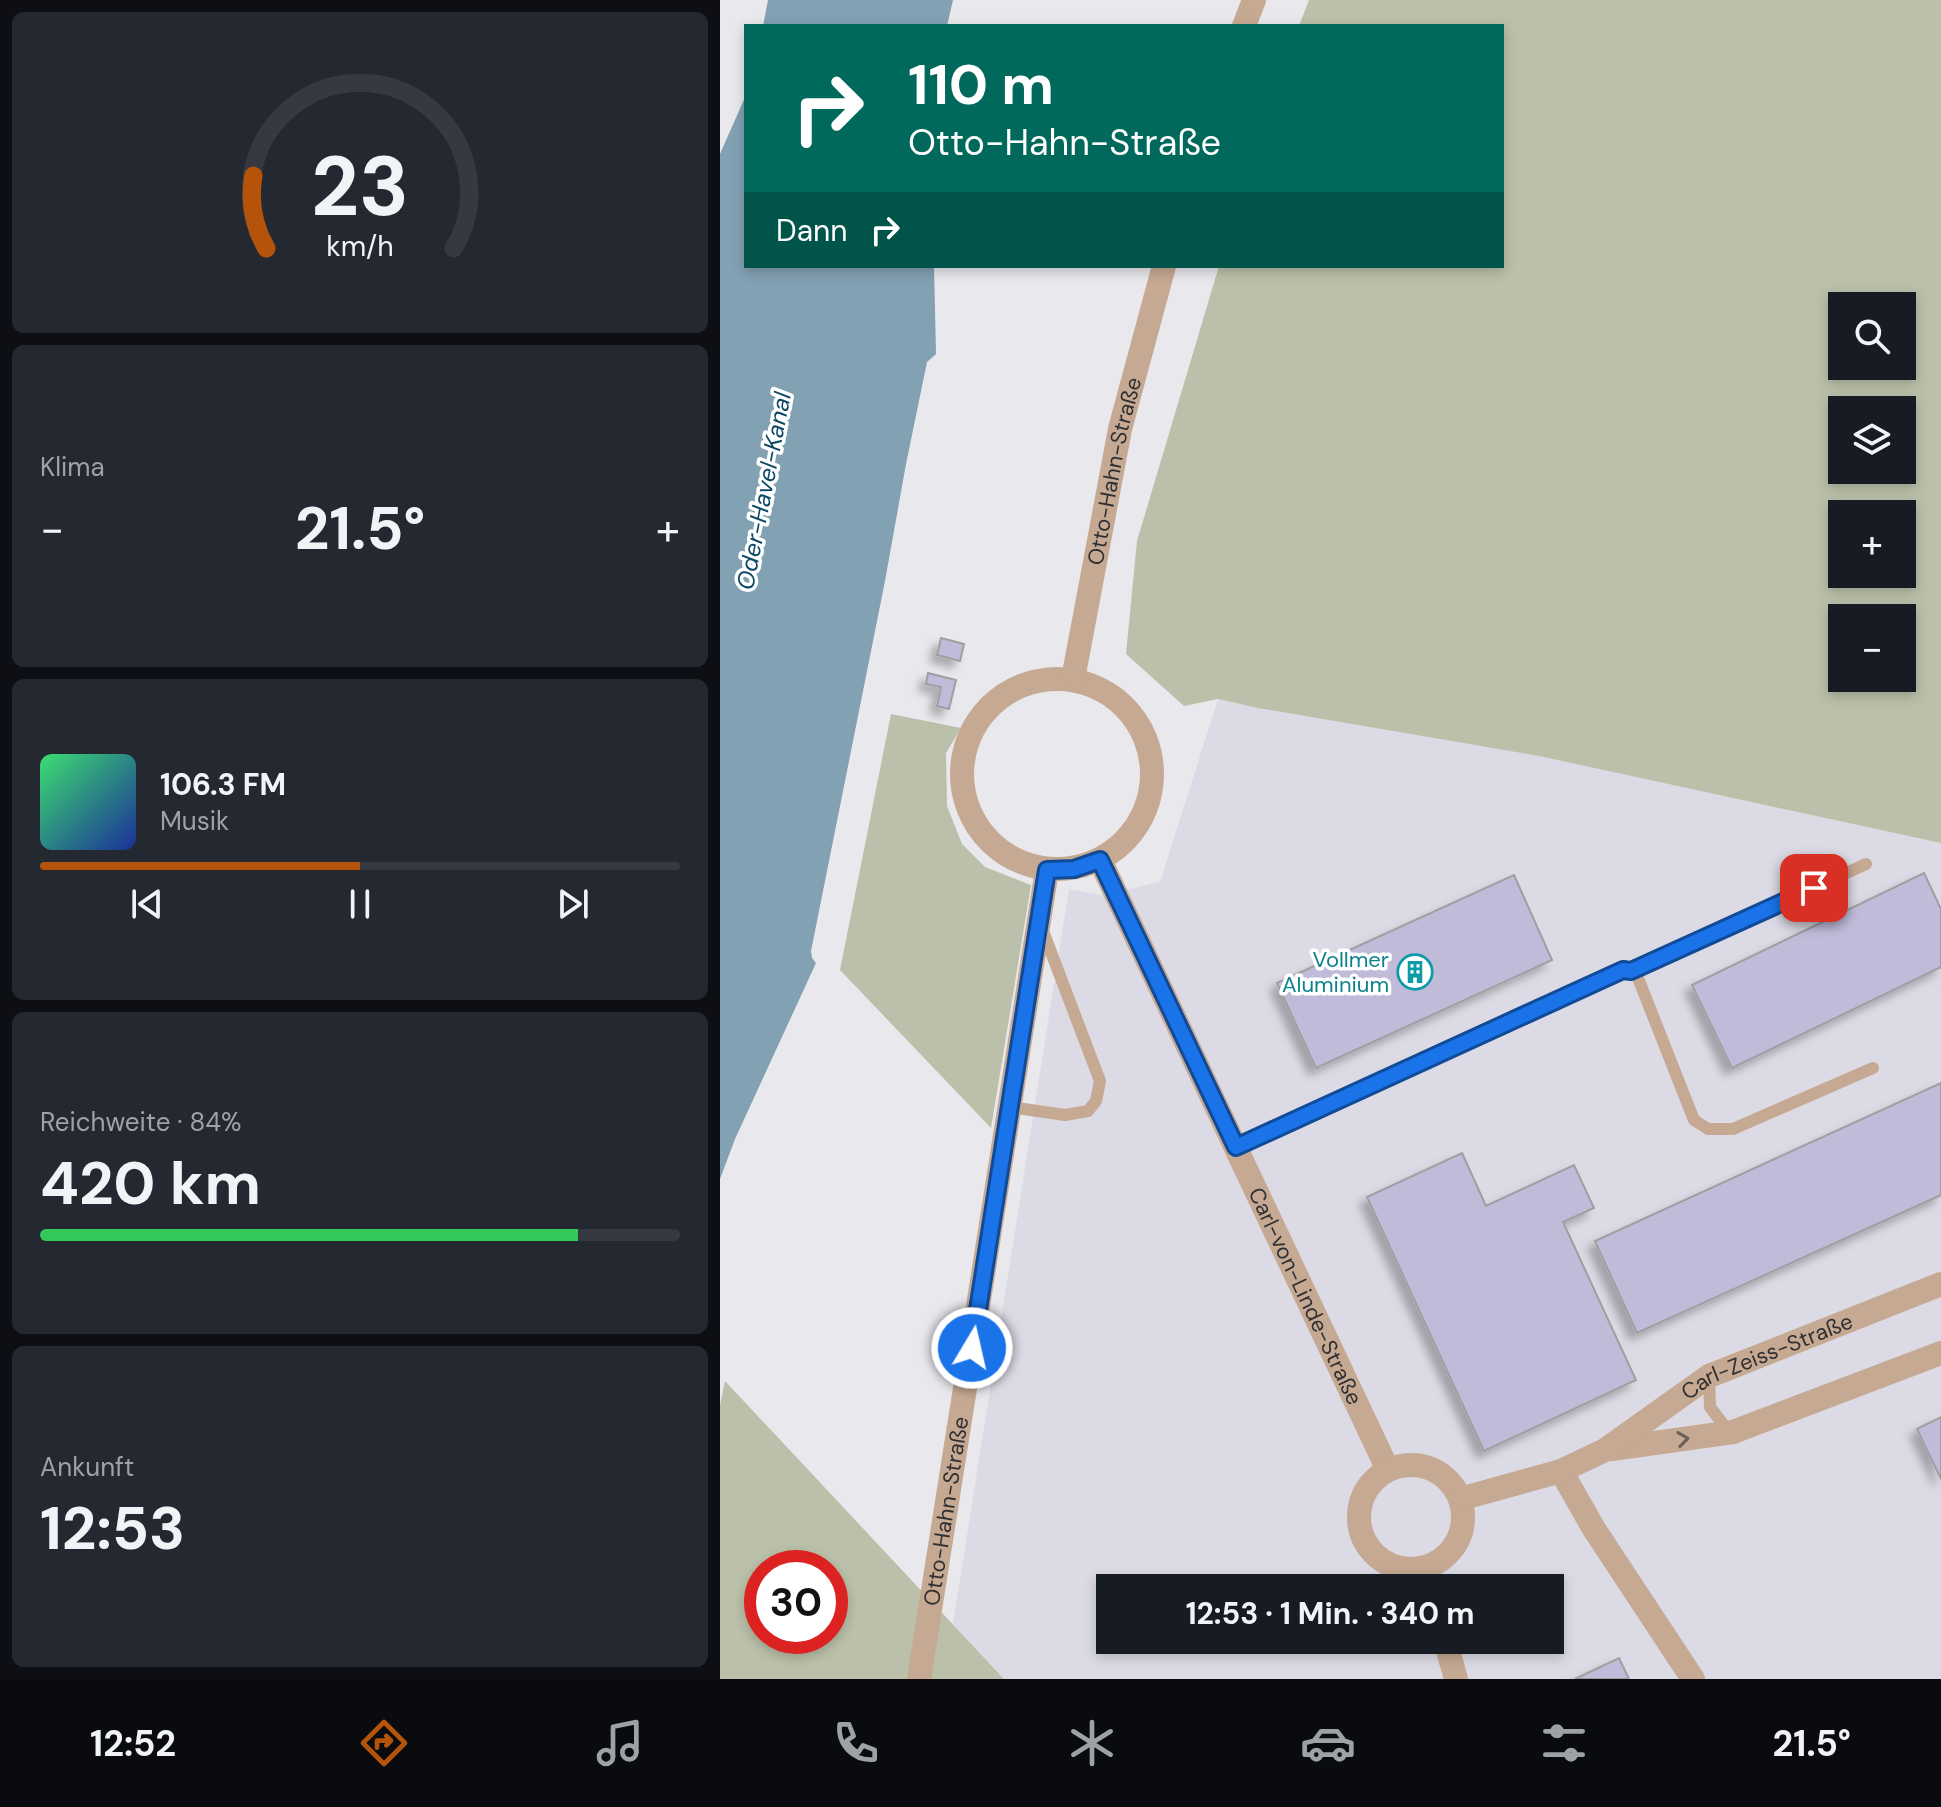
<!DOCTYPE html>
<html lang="de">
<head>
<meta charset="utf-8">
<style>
	body { margin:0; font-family:"DM Sans",sans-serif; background:#242831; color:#f1f3f6; height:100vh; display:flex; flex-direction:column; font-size:30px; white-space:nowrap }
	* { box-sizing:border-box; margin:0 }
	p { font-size:26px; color:#9ea1a6 }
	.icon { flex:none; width:44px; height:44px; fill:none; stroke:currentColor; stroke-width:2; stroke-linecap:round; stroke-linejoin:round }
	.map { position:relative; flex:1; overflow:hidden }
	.sheet { display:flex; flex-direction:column; gap:12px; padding:12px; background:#0d0f14; width:720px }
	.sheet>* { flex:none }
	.top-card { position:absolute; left:24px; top:24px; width:760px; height:244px; border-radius:0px; box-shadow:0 4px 12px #0003; background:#00695c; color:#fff; overflow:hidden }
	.controls { position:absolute; left:1108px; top:292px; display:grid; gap:16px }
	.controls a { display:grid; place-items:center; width:88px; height:88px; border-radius:0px; background:#171b24; box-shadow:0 4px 12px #0003; font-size:40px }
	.speed { position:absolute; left:24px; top:1550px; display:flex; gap:16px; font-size:40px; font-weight:700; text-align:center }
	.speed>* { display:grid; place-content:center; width:104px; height:104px; border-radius:50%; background:#171b24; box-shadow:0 4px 12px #0003; line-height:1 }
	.speed .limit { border:12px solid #d22; background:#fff; color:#111 }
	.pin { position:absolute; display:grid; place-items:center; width:68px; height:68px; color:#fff; margin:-34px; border-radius:16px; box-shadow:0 4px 12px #0006 }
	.me { position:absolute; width:88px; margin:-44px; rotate:9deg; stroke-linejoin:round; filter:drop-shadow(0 0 6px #0008) }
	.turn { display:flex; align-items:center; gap:28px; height:168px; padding:0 32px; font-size:36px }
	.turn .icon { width:104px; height:104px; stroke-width:2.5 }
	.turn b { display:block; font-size:56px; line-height:68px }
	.then { display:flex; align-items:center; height:76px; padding:0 32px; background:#0003; gap:16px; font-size:30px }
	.big { font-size:60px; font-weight:700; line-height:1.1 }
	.sheet .card { flex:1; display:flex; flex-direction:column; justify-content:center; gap:12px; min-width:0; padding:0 28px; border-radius:12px; background:#242831 }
	.sheet .dial { align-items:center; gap:0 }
	.dial svg { height:208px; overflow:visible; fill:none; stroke:#363941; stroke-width:7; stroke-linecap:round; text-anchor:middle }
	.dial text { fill:#f1f3f6; stroke:none }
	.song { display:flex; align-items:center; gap:24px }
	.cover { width:96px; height:96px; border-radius:12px; background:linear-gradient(135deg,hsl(140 70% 55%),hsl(230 70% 35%)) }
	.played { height:8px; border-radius:4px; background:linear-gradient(90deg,#b45309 50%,#363941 50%) }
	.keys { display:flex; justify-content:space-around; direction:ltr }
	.heat { display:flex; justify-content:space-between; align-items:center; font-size:44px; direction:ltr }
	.charge { height:12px; border-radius:6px; background:linear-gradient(90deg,#34c759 84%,#363941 0) }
	.trip { position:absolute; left:376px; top:1574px; width:468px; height:80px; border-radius:0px; background:#171b24; box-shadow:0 4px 12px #0003; font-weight:700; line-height:80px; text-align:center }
	.menu { display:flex; height:128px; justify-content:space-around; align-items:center; background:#090b0e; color:#9ea1a6 }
	.menu .icon { width:56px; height:56px }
	.menu .active { color:#b45309 }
	.menu b { font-size:36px; color:#f1f3f6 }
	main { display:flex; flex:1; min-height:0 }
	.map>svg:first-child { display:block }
	.built { fill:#dcdbe5; fill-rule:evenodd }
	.green { fill:#bac0a9; fill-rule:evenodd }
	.water { fill:#82a1b3 }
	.building { fill:#c1bbda; stroke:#9f9fa2; stroke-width:2; filter:url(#shadow) }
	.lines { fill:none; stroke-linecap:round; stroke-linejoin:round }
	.lane { stroke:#c6a992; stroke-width:12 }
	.street { stroke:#c6a992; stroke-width:24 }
	.oneway { stroke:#6c6058 }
	.route-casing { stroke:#114b97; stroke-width:20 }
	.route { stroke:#1a73e8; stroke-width:14 }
	.labels { text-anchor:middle; stroke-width:7; stroke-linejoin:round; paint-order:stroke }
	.street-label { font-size:22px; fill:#303032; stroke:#fff }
	.culture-label { font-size:22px; fill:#0d838f; stroke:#fff; text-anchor:end }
	.water-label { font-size:24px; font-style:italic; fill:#0d4965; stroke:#fff }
</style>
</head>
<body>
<main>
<section class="sheet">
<div class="card dial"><svg viewBox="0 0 100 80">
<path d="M14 69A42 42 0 1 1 86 69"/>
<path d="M14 69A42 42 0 0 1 9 41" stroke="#b45309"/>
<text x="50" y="56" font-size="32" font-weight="700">23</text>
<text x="50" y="72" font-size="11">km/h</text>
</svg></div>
<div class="card"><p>Klima</p>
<div class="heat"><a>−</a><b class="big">21.5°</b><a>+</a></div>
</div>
<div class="card">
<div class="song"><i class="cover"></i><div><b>106.3 FM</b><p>Musik</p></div></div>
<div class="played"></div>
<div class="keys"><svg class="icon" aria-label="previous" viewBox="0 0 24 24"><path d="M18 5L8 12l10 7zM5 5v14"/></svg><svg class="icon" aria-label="pause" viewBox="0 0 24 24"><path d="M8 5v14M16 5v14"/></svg><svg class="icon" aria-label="next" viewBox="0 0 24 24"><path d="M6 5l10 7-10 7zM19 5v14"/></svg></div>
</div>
<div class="card"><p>Reichweite · 84%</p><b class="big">420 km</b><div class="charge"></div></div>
<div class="card"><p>Ankunft</p><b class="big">12:53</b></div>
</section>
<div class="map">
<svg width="1221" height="1679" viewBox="0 0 1221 1679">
	<defs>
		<filter id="shadow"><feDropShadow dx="-7" dy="7" stdDeviation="4" flood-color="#0004"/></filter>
	</defs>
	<rect width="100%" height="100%" fill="#e9e8ed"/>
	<path class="built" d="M498,699L538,708L819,756L1221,843V1679H284L233,1624L349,889L383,895L440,882ZM390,1588H830V1640H390Z"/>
	<g class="green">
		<path d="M589,0H1221V843L819,756L538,708L498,699L464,706L406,654L417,541L499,266H782V26H579ZM1122,306H1182V366H1122ZM1122,410H1182V470H1122ZM1122,514H1182V574H1122ZM1122,618H1182V678H1122Z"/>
		<polygon points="171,714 241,728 226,753 227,806 242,844 265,867 311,885 271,1128 120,970"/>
		<path d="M5,1381L284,1679H0V1405ZM42,1568H110V1636H42Z"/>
	</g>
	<g class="water">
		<polygon points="48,0 233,0 227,26 43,26"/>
		<polygon points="26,95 26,266 214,266 216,354 207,362 186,464 165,581 91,951 92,958 96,963 15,1139 0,1179 0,154"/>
	</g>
	<g class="building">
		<polygon points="221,638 244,644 240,661 217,655"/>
		<polygon points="208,673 236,680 229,709 217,706 221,687 206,684"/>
		<polygon points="1204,873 1221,909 1221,967 1012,1068 972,985"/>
		<polygon points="794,875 832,960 596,1068 557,983"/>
		<polygon points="1221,1083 1221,1195 917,1333 875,1241"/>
		<polygon points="742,1153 766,1206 854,1165 874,1208 843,1222 916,1380 764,1451 647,1197"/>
		<polygon points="1221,1417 1221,1479 1197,1429"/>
		<polygon points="899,1658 909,1679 855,1679"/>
	</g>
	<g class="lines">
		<g class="lane">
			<polyline points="911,971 1146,864"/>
			<polyline points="290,1107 345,1115 368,1111 376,1101 380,1081 323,931"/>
			<polyline points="516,1147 903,970 911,971 918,978 974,1120 988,1129 1013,1129 1153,1068"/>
			<polyline points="989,1376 990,1407 1009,1432"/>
		</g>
		<g class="street">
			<polyline points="524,26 534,0"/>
			<circle cx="337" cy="774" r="95"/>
			<path id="s1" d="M353,679L400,429L444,266"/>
			<path id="s2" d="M380,860L668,1470"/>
			<polyline points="892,1449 1013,1432 1221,1353"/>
			<circle cx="691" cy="1517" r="52"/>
			<polyline points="841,1471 874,1529 973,1679"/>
			<path id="s3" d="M740,1499L841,1471L885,1450L989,1376L1221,1284"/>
			<polyline points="725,1640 736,1679"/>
			<path id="s4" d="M199,1679L327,870"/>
		</g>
	</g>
	<defs><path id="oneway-chevron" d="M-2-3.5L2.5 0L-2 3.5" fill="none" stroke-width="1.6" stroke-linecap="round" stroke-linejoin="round" transform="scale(2)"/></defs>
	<use class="oneway" href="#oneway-chevron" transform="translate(963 1439) rotate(-8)"/>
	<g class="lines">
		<defs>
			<polyline id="route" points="252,1348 327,870 354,869 380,860 516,1147 903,970 911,971 1094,888"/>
		</defs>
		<use href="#route" class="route-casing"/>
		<use href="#route" class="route"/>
	</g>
	<defs>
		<symbol id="building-ring" viewBox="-11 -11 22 22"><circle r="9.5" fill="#fff" stroke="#0f9aa8" stroke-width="1.5"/><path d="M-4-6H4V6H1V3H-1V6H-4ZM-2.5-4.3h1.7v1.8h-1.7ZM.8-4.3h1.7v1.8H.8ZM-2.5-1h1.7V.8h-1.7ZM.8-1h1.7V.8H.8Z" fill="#0f9aa8"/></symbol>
	</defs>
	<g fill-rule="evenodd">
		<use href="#building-ring" x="675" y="952" width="40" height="40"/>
	</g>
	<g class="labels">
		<g class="street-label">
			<text dy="8" stroke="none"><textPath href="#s1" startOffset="212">Otto-Hahn-Straße</textPath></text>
			<text dy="8" stroke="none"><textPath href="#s2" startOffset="482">Carl-von-Linde-Straße</textPath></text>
			<text dy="8" stroke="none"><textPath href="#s3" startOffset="342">Carl-Zeiss-Straße</textPath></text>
			<text dy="8" stroke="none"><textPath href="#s4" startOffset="170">Otto-Hahn-Straße</textPath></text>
		</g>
		<g class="culture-label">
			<text x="669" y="967">Vollmer<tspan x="669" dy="25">Aluminium</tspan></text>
		</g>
		<g class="water-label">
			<text transform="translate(44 491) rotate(-79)" y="8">Oder-Havel-Kanal</text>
		</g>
	</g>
</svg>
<div class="controls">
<a><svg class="icon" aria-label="search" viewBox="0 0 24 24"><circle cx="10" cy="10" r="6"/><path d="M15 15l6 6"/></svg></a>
<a><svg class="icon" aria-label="layers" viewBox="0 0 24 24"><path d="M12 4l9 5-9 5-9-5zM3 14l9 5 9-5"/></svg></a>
<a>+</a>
<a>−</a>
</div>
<div class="speed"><div class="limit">30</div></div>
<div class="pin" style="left:1094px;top:888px;background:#d93025"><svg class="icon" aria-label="arrive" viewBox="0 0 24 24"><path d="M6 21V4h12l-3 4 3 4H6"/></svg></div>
<svg class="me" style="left:252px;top:1348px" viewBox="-20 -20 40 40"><circle r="17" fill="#1a73e8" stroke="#fff" stroke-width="3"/><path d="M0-11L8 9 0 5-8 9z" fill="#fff"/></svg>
<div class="trip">12:53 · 1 Min. · 340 m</div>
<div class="top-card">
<div class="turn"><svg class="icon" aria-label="right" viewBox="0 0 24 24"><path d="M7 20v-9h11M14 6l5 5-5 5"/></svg><div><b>110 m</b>Otto-Hahn-Straße</div></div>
<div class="then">Dann<svg class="icon" aria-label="right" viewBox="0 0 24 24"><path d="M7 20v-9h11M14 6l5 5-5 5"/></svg></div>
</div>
</div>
</main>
<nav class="menu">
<b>12:52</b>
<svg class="icon active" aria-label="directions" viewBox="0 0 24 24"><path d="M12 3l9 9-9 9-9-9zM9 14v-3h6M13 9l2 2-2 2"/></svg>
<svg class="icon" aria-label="music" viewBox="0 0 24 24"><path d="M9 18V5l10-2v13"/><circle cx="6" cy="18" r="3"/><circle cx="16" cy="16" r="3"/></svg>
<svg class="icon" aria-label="phone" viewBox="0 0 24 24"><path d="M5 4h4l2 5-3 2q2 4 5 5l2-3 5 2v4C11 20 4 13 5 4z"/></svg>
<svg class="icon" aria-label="climate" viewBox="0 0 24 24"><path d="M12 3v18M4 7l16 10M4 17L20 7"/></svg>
<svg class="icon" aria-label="car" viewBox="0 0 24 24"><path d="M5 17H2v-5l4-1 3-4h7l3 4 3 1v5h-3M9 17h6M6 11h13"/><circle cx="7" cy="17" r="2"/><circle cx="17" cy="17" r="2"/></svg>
<svg class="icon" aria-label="filters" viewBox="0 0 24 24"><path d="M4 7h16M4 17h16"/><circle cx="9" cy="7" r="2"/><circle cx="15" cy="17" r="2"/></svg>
<b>21.5°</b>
</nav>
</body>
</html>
